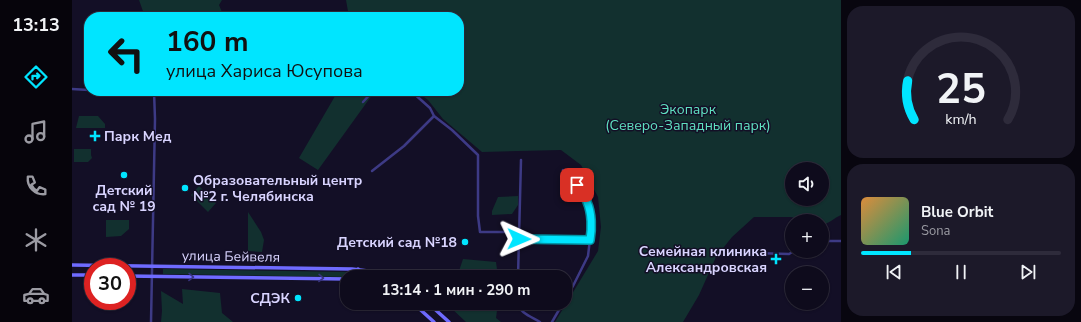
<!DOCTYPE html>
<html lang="ru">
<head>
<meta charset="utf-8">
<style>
	body { margin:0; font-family:"Nunito Sans",sans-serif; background:#1c1929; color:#f1f3f6; height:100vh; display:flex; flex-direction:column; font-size:15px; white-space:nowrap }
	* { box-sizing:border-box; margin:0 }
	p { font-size:13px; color:#9b9ba3 }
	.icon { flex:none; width:22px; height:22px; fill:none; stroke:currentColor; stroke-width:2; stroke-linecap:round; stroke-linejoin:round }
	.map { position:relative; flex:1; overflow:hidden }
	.details { display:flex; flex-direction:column; gap:6px; padding:6px; background:#08060f; width:240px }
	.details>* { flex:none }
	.guide { position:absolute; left:12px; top:12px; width:380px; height:84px; border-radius:16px; box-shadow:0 1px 3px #0004,0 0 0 1px #2e2b3b; background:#00e5ff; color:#111; overflow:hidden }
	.tools { position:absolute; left:713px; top:162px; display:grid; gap:8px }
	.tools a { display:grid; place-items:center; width:44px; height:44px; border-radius:50%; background:#0e0b1c; box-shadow:0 1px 3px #0004,0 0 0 1px #2e2b3b; font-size:20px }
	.speed { position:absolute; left:12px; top:258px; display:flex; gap:8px; font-size:20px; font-weight:700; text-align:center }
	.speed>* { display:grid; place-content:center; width:52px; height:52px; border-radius:50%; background:#0e0b1c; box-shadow:0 1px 3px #0004,0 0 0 1px #2e2b3b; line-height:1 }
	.speed .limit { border:6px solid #d22; background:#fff; color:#111 }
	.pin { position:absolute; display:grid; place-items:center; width:34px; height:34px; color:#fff; margin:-17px; border-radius:8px; box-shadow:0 2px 6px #0006 }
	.me { position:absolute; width:44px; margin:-22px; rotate:91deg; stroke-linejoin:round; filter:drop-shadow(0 0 3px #0008) }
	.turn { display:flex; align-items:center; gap:14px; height:84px; padding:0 16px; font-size:18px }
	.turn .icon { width:52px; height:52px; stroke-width:2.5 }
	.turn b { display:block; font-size:28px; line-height:34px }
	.details .card { flex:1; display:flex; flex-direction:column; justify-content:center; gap:6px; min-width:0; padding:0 14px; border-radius:16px; background:#1c1929 }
	.details .dial { align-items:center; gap:0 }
	.dial svg { height:104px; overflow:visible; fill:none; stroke:#2e2b3b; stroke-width:7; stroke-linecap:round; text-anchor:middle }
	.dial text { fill:#f1f3f6; stroke:none }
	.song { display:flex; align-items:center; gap:12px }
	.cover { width:48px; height:48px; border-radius:6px; background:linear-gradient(135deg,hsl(30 70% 55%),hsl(160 70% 35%)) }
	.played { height:4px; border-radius:2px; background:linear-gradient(90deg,#00e5ff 25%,#2e2b3b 25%) }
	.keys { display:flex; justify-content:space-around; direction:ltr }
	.trip { position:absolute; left:268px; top:270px; width:232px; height:40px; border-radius:16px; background:#0e0b1c; box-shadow:0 1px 3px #0004,0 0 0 1px #2e2b3b; font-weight:700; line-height:40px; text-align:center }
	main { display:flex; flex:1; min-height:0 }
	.tab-bar { display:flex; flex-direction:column; width:72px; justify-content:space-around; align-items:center; background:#06040b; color:#9b9ba3 }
	.tab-bar .icon { width:28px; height:28px }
	.tab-bar .active { color:#00e5ff }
	.tab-bar b { font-size:18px; color:#f1f3f6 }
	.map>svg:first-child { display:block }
	.green { fill:#12302f; fill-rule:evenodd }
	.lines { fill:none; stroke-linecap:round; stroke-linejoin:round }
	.minor { stroke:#3d3a85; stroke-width:2.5 }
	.secondary { stroke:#6f6bff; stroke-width:3.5 }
	.oneway { stroke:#38347d }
	.route-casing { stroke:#0095a6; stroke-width:10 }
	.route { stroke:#00e5ff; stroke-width:7 }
	.poi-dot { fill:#00e5ff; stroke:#130f26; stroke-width:1.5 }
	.labels { text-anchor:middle; stroke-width:3; stroke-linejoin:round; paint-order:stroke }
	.park-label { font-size:14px; fill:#5fe0c0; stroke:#130f26 }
	.poi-label { font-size:14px; font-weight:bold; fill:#d9d4ff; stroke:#130f26; text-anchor:end }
	.street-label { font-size:14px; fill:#d9d4ff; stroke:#130f26 }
</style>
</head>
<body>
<main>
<nav class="tab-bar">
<b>13:13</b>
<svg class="icon active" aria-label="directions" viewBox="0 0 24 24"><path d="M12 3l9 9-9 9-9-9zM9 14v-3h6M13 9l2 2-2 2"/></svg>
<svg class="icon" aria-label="music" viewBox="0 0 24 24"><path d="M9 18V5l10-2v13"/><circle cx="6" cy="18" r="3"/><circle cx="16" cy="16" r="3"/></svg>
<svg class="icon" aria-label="phone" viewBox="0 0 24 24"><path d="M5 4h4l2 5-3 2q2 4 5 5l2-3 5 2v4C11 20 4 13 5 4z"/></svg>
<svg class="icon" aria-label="climate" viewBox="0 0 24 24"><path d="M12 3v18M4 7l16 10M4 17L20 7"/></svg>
<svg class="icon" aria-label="car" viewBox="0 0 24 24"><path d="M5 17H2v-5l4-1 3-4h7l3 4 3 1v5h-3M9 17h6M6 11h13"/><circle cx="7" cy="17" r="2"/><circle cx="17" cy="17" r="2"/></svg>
</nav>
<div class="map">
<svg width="769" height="322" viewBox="0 0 769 322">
	<rect width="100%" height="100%" fill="#130f26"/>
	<g class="green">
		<polygon points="67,0 150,0 147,5 152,17 73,17"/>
		<path d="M274,0H769V215C762,218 758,223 750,225V221H734L719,217H682L660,237L644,257L627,295L611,322H483L526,251L529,227L526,197L509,165L489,150L410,152L371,119L356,100L344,91H387V17H277ZM720,169H750V199H720Z"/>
		<polygon points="266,91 303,91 246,170 227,158"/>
		<polygon points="7,116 26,116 33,124 33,128 4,128"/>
		<polygon points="2,149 19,149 19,155 20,158 16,162 2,162"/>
		<polygon points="127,186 144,203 136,212 119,195"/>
		<polygon points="446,196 446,205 440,214 420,215 420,211 426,197"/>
		<polygon points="176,212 189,232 192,240 190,252 176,251"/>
		<polygon points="34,220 57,220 57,229 49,236 34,237"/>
		<polygon points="391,259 424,262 426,277 385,277"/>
		<polygon points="91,269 278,272 278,277 91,274"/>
		<polygon points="110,289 148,293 150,313 161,322 89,322 90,311 89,291 111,304"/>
		<polygon points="377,303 426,303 424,318 429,322 394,322 377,306"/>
	</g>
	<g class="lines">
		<g class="minor">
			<polyline points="0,89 17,90"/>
			<polyline points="68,91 86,91"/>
			<polyline points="339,91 358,108 362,116 380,130 406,155 406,216 408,232 447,232"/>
			<polyline points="291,102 301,91"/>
			<polyline points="491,170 505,185 515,200 517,208 519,231 516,256 501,286 493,300"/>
			<polyline points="300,171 332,146 362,116"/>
			<polyline points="447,239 518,240"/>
			<polyline points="750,241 769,241"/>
			<polyline points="676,253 717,254 722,251"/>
			<polyline points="446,277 449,160"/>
			<path d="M446,303C447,313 460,317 468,322"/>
			<polyline points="79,322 83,119 82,91"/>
			<polyline points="480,322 491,303"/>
		</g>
		<g class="secondary">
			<polyline points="0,265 280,269 296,271 317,277"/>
			<polyline points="0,275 21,275"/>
			<polyline points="55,276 275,279"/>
			<polyline points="285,277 286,269"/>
			<polyline points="341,303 362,322"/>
			<polyline points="356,303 377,322"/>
		</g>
	</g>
	<defs><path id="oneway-chevron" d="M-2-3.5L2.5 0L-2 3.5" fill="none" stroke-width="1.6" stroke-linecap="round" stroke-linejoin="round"/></defs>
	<g class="oneway">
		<use href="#oneway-chevron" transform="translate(119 277) rotate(1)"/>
		<use href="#oneway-chevron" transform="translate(249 278) rotate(1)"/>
	</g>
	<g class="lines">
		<defs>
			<path id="route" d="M447,239L518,240C520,229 520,213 515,202C513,196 508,190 505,185"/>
		</defs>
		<use href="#route" class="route-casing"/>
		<use href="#route" class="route"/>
	</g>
	<g class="poi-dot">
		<path d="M21 130h4v4h4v4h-4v4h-4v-4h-4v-4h4z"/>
		<circle cx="52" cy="175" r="4"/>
		<circle cx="113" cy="188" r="4"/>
		<circle cx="393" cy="242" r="4"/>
		<path d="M702 253h4v4h4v4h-4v4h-4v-4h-4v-4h4z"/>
		<circle cx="226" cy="298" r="4"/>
	</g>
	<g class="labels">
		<g class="park-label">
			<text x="616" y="114">Экопарк<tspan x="616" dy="16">(Северо-Западный парк)</tspan></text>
		</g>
		<g class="poi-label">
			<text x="32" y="141" text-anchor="start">Парк Мед</text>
			<text x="121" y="185" text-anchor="start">Образовательный центр<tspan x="121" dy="16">№2 г. Челябинска</tspan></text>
			<text x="52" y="195" text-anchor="middle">Детский<tspan x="52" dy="16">сад № 19</tspan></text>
			<text x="385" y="247">Детский сaд №18</text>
			<text x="695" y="256">Семейная клиника<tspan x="695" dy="16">Александровская</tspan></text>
			<text x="218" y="303">СДЭК</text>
		</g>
		<g class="street-label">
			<text transform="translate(159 256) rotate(1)" y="5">улица Бейвеля</text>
		</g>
	</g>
</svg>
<div class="tools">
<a><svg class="icon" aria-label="sound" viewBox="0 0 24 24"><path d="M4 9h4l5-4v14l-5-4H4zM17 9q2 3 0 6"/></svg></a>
<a>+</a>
<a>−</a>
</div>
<div class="speed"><div class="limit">30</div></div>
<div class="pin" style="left:505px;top:185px;background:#d93025"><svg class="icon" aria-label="arrive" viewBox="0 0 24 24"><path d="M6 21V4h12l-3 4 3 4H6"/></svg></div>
<svg class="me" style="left:447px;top:239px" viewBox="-20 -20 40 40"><path d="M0-17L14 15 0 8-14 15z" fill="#00e5ff" stroke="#fff" stroke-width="4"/></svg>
<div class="trip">13:14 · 1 мин · 290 m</div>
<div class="guide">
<div class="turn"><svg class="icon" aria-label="left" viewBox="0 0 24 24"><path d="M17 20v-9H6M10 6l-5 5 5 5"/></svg><div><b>160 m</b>улица Хариса Юсупова</div></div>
</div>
</div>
<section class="details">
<div class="card dial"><svg viewBox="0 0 100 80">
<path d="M14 69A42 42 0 1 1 86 69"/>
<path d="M14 69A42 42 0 0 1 9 39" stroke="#00e5ff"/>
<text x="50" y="56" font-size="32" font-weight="700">25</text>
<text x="50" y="72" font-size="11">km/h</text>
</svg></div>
<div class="card">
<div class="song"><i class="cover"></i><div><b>Blue Orbit</b><p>Sona</p></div></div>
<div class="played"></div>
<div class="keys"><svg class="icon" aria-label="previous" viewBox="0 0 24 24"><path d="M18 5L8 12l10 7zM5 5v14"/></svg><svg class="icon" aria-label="pause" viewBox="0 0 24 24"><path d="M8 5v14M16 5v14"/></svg><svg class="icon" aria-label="next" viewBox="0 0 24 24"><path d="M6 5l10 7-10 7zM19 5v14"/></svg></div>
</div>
</section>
</main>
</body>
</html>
